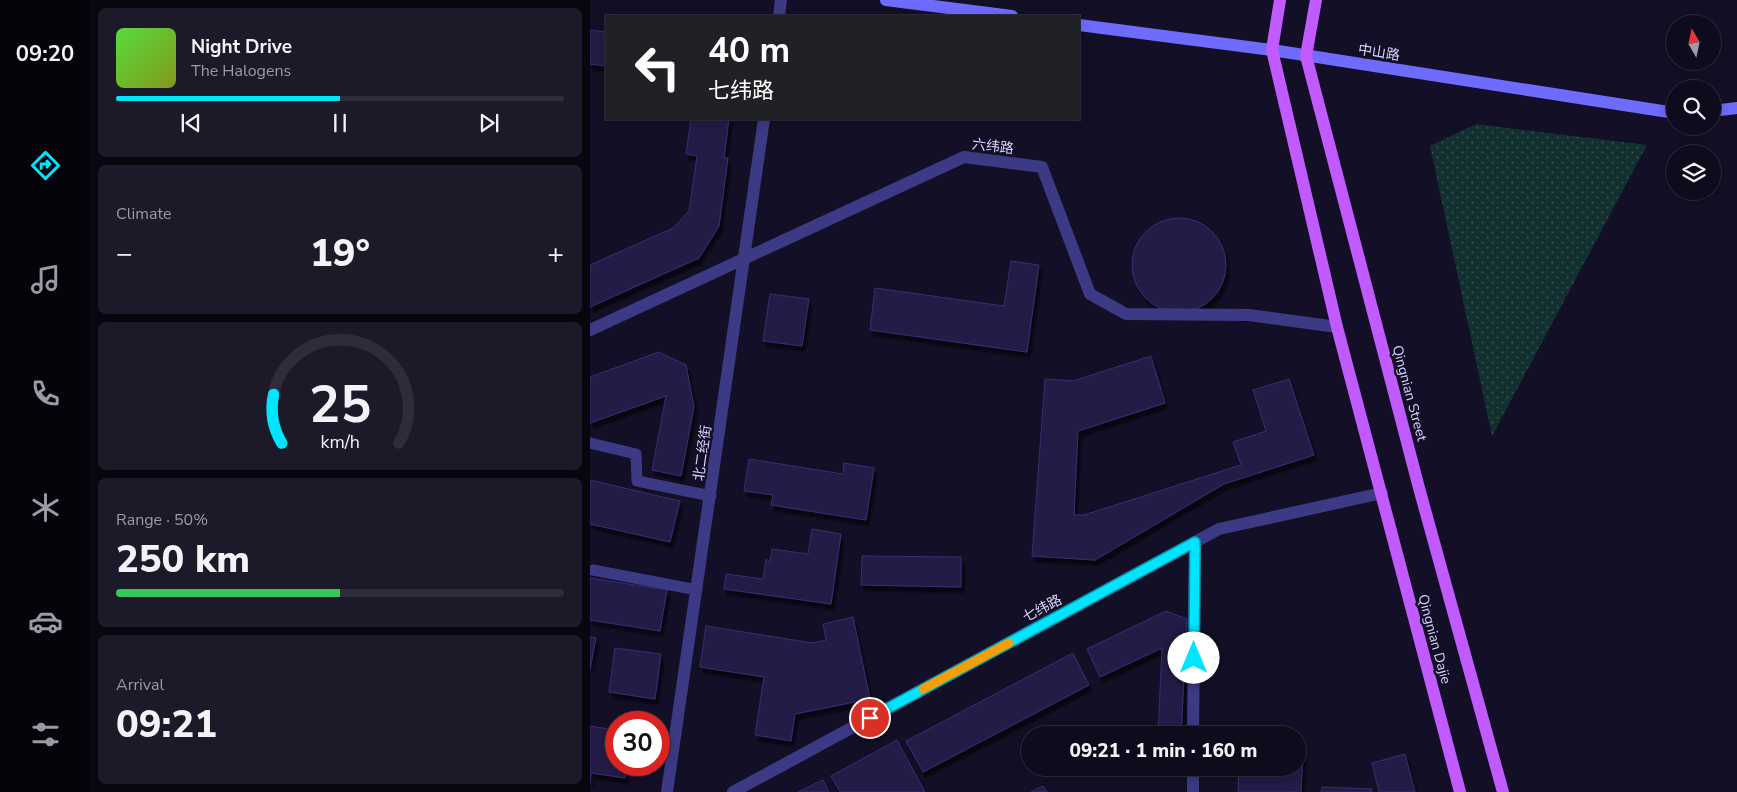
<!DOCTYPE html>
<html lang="en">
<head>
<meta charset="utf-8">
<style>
	body { margin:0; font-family:"Nunito Sans","Noto Sans SC",sans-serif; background:#1c1929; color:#f1f3f6; height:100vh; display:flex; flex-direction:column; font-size:19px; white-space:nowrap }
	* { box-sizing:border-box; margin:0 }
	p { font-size:16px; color:#9b9ba3 }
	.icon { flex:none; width:28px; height:28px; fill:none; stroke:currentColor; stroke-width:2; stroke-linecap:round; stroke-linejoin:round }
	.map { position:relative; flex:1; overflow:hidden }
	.drawer { display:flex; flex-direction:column; gap:8px; padding:8px; background:#08060f; width:500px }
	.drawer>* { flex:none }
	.guide { position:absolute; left:15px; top:15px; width:475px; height:105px; border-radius:0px; box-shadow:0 2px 12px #0003,0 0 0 1px #2e2b3b; background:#202124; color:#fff; overflow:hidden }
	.needle { width:32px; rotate:351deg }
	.controls { position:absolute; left:1076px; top:15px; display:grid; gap:10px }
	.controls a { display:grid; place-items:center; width:55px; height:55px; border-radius:50%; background:#0e0b1c; box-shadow:0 2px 12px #0003,0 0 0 1px #2e2b3b; font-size:25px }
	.speed { position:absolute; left:15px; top:711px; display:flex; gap:10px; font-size:25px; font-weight:700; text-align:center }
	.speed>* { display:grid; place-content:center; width:65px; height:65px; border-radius:50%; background:#0e0b1c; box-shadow:0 2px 12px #0003,0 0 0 1px #2e2b3b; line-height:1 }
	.speed .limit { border:8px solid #d22; background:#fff; color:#111 }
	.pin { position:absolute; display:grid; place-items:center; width:42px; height:42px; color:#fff; margin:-21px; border:2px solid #fff; border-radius:50%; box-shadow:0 1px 5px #0007 }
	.me { position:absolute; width:55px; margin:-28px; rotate:0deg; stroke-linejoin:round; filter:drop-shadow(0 0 4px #0008) }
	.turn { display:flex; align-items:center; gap:18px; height:105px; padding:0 20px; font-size:22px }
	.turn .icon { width:65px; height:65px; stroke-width:2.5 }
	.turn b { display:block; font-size:35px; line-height:42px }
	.big { font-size:38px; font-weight:800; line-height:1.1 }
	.drawer .card { flex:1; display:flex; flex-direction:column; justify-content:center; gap:8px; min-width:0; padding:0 18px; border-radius:8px; background:#1c1929 }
	.drawer .dial { align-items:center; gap:0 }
	.dial svg { height:130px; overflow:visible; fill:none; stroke:#2e2b3b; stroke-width:7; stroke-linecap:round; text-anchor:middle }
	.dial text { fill:#f1f3f6; stroke:none }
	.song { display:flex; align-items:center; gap:15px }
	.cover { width:60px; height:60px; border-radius:8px; background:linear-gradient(135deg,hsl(110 70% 55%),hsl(70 70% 35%)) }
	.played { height:5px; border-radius:2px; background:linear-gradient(90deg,#00e5ff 50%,#2e2b3b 50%) }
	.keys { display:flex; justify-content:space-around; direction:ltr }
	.heat { display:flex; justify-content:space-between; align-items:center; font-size:28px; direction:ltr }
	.charge { height:8px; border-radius:4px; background:linear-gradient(90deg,#34c759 50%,#2e2b3b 0) }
	.trip { position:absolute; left:431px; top:726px; width:285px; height:50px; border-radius:25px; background:#0e0b1c; box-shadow:0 2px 12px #0003,0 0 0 1px #2e2b3b; font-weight:800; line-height:50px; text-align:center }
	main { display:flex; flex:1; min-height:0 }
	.tabs { display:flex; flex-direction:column; width:90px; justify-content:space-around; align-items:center; background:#06040b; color:#9b9ba3 }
	.tabs .icon { width:35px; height:35px }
	.tabs .selected { color:#00e5ff }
	.tabs b { font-size:22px; color:#f1f3f6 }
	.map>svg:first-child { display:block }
	.grass { fill:url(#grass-dots) }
	.building { fill:#241b47; stroke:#3b2d73; filter:url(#shadow) }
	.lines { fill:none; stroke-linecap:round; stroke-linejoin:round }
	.lane { stroke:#3d3a85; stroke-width:11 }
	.street { stroke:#3d3a85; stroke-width:12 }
	.secondary { stroke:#6f6bff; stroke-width:12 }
	.primary { stroke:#c25bff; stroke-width:12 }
	.route-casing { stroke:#0095a6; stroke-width:12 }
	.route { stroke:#00e5ff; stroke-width:9 }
	.slow { stroke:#f59e0b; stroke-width:9 }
	.labels { text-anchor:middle; stroke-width:5; stroke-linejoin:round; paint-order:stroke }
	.street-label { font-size:14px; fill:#d9d4ff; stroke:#130f26 }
</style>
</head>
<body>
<main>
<nav class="tabs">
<b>09:20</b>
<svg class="icon selected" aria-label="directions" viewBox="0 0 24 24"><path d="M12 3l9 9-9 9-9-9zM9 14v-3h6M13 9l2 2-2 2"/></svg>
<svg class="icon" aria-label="music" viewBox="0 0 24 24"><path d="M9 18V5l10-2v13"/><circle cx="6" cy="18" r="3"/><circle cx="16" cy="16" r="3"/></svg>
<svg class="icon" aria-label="phone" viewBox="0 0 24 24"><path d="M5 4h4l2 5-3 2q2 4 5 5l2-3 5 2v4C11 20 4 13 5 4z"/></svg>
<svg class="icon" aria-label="climate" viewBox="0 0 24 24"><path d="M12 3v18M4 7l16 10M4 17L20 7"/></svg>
<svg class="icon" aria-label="car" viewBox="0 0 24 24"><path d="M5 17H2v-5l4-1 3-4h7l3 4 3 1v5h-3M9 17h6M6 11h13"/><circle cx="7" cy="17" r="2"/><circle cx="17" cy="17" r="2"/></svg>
<svg class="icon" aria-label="filters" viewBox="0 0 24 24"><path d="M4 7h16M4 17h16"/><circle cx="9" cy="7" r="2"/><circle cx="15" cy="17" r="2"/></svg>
</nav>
<section class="drawer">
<div class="card">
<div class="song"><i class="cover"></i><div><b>Night Drive</b><p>The Halogens</p></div></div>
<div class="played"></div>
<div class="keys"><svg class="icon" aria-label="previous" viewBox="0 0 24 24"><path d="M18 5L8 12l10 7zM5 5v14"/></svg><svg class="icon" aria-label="pause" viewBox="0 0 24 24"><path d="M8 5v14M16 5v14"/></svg><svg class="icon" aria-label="next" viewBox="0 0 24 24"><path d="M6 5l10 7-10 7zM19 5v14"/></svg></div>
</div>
<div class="card"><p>Climate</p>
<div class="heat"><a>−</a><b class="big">19°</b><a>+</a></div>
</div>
<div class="card dial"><svg viewBox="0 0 100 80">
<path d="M14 69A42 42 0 1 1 86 69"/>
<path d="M14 69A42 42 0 0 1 9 39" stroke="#00e5ff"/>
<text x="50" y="56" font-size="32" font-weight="700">25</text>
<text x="50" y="72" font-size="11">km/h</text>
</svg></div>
<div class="card"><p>Range · 50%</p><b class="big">250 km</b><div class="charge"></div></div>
<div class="card"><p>Arrival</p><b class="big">09:21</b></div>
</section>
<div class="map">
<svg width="1147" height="792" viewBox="0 0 1147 792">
	<defs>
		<pattern id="grass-dots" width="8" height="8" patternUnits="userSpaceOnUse" patternTransform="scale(1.25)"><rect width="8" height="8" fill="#12302f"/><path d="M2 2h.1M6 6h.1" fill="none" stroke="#344d4e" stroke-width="1.8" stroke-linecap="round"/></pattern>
		<filter id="shadow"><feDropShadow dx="3" dy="5.5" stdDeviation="1" flood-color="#0009"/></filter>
	</defs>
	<rect width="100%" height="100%" fill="#130f26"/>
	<polygon class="grass" points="886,124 1057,145 902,436 840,146"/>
	<g class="building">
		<polygon points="0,30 16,32 16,66 0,64"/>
		<polygon points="101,119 139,119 134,158 138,158 129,226 109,258 0,307 0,265 83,228 99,211 107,156 96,154"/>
		<circle cx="589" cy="265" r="47"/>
		<polygon points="421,261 449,265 437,352 280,330 285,288 414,306"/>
		<polygon points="180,294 219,299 212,346 173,341"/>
		<polygon points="69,352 96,365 104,407 91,476 62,470 76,396 0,423 0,377"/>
		<polygon points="561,356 575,403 488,431 484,515 494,515 651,465 643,442 676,431 663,390 699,379 724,455 634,484 505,560 442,556 455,379 483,381"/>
		<polygon points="159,459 253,474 254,463 284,468 276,520 181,505 183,495 154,491"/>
		<polygon points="0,480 90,501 80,542 0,524"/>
		<polygon points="222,529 251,534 241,604 134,589 136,574 173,579 176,559 180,562 182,549 218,554"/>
		<polygon points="272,556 371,557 371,587 271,585"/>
		<polygon points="0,578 77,590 70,631 0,620"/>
		<polygon points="576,611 597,619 591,735 568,735 572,648 510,677 497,649"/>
		<polygon points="263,617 280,699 205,714 201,741 165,735 174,677 110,667 116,626 223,643 236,640 233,624"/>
		<polygon points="0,637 6,638 0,669"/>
		<polygon points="25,648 71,654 65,699 19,692"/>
		<polygon points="483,653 499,685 333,772 316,741"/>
		<polygon points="0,726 26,730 26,765 36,765 35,778 1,773 0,783"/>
		<polygon points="307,740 335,792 250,792 241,776"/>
		<polygon points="708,754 713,755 711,792 648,792 649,768 708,768"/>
		<polygon points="815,754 825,792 789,792 782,763"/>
		<polygon points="524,768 569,768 569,770"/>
		<polygon points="233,780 239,792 208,792"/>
		<polygon points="453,786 457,792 441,792"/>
		<polygon points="732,787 782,789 781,792 731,792"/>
	</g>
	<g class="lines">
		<g class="lane">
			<polyline points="0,443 46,454 47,481 121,496"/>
			<polyline points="3,570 107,590"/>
		</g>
		<g class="street">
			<polyline points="189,16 191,0"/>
			<polyline points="0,330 374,157 452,167 500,294 536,314 659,315 747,327"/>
			<polyline points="603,735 605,542"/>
			<polyline points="77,792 174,119"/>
			<polyline points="143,792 629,529 792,493"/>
			<polyline points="603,792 603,768"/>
		</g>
		<g class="secondary">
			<polyline points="296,0 422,16"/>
			<polyline points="489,25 682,50 1085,113"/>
			<polyline points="1122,111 1147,108"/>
		</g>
		<g class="primary">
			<polyline points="690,0 682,50 747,327 870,792"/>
			<polyline points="726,0 716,56 829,488 913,792"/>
		</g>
	</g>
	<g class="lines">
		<defs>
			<polyline id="route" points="280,718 605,542 604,658"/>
		</defs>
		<use href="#route" class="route-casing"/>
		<use href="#route" class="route"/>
		<polyline class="slow" points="333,689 419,643"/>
	</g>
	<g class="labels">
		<g class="street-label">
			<text transform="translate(789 52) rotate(9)" y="5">中山路</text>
			<text transform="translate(403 146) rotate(7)" y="5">六纬路</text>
			<text transform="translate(820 393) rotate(75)" y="5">Qingnian Street</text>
			<text transform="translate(112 453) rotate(-82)" y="5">北二经街</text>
			<text transform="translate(452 608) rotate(-28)" y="5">七纬路</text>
			<text transform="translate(845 639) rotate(75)" y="5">Qingnian Dajie</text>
		</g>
	</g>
</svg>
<div class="controls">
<a><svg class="needle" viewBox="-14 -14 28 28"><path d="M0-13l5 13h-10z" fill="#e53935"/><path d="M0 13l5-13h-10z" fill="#9b9ba3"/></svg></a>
<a><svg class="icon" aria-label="search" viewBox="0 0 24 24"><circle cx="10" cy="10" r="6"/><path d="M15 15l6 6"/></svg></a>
<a><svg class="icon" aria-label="layers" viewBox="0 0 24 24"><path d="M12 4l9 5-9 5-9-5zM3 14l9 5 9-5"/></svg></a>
</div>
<div class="speed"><div class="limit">30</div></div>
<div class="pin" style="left:280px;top:718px;background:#d93025"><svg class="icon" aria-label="arrive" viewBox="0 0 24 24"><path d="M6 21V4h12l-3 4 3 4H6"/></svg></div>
<svg class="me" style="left:604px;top:658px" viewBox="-20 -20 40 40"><circle r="19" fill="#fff"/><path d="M0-13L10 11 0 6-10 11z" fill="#00e5ff"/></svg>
<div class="trip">09:21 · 1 min · 160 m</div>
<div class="guide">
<div class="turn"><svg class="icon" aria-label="left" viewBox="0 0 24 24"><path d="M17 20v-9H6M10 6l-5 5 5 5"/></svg><div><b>40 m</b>七纬路</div></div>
</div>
</div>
</main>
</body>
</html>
